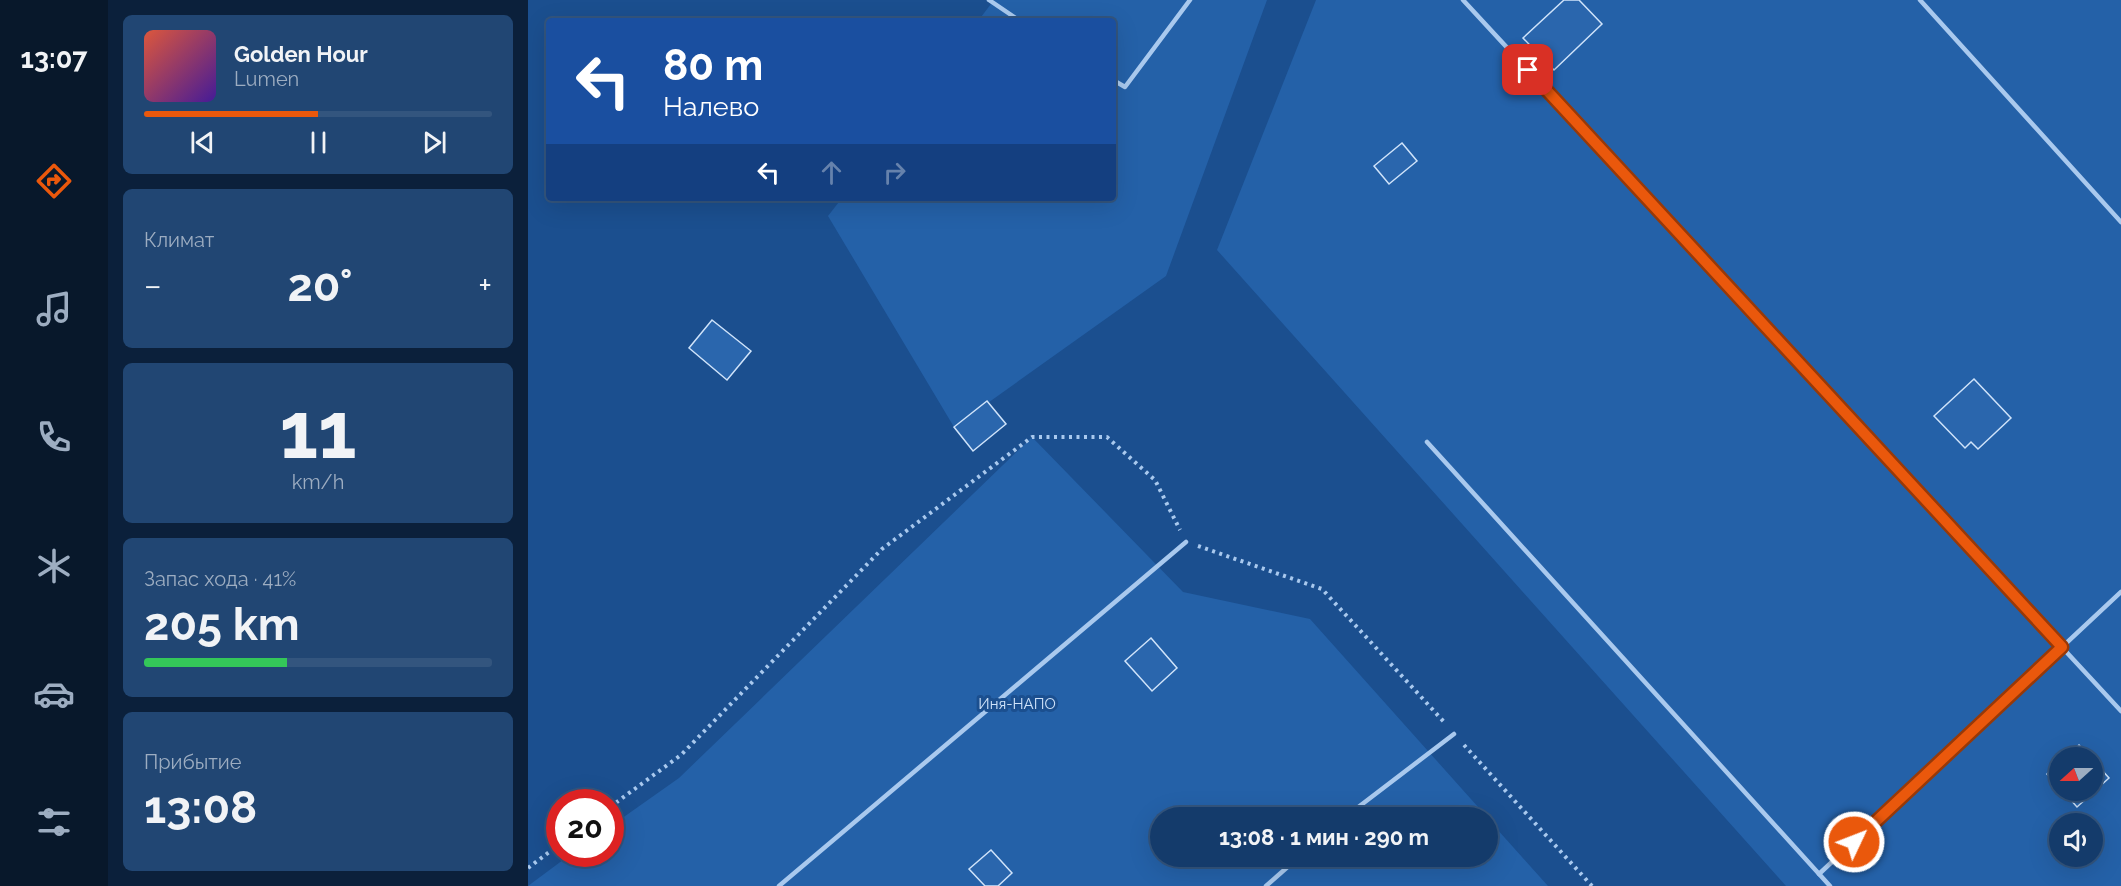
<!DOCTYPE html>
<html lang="ru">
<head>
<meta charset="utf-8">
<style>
	body { margin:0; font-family:Raleway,sans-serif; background:#214673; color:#f1f3f6; height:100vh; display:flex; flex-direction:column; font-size:22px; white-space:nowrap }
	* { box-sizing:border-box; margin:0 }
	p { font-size:20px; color:#9dadc1 }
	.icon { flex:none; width:33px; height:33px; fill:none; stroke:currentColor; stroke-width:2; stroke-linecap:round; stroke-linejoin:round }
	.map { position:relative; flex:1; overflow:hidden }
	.details { display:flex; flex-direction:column; gap:15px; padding:15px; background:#0b203b; width:420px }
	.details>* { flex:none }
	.top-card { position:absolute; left:18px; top:18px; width:570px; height:183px; border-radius:6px; box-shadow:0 6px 24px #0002,0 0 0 2px #33557e; background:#1a4fa0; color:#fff; overflow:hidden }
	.needle { width:39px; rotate:249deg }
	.controls { position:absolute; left:1521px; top:747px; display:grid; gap:12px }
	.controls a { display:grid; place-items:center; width:54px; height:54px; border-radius:50%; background:#143b6b; box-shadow:0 6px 24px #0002,0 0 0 2px #33557e; font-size:30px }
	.speed { position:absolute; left:18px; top:789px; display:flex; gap:12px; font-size:30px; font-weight:700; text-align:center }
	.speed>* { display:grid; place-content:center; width:78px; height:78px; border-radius:50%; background:#143b6b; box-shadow:0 6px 24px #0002,0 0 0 2px #33557e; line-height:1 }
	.speed .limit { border:9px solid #d22; background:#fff; color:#111 }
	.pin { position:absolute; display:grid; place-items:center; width:51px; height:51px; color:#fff; margin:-26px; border-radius:12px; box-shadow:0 3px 9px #0006 }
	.me { position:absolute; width:66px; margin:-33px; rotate:47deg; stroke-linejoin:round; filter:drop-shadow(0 0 4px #0008) }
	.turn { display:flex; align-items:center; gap:21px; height:126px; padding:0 18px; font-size:27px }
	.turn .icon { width:78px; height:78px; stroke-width:2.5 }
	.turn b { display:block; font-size:42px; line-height:51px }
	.lanes { display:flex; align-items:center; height:57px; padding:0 18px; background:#0003; justify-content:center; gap:30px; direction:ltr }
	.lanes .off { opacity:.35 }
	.big { font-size:45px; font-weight:700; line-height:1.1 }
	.details .tile { flex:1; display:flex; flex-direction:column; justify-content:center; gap:9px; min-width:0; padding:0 21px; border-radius:9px; background:#214673 }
	.details .dial { align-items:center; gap:0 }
	.dial b { font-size:78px; line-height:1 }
	.song { display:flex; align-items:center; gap:18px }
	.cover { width:72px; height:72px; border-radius:9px; background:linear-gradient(135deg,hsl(10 70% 55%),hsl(260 70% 35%)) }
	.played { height:6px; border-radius:3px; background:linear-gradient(90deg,#ea580c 50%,#33557e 50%) }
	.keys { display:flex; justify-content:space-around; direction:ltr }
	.heat { display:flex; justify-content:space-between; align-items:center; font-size:33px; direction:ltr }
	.charge { height:9px; border-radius:4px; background:linear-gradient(90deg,#34c759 41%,#33557e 0) }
	.trip { position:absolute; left:622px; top:807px; width:348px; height:60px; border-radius:30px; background:#143b6b; box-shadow:0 6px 24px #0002,0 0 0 2px #33557e; font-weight:700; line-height:60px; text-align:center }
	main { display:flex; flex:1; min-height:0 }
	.tab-bar { display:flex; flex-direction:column; width:108px; justify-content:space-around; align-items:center; background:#08182b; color:#9dadc1 }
	.tab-bar .icon { width:42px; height:42px }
	.tab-bar .on { color:#ea580c }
	.tab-bar b { font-size:27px; color:#f1f3f6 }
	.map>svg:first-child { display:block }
	.green { fill:#2461a8; fill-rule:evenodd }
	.building { fill:#2a66ad; stroke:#cfe3fa; stroke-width:1.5 }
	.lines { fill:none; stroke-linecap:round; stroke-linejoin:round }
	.path { stroke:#a9c9ee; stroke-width:4; stroke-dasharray:3 4.5; stroke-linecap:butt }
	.lane { stroke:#a9c9ee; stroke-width:4.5 }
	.route-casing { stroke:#983908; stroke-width:15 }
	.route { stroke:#ea580c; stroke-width:10 }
	.labels { text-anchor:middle; stroke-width:6; stroke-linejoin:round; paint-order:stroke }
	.park-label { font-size:15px; fill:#cfe3fa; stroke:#1b4f8f }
</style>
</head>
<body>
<main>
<nav class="tab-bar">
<b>13:07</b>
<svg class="icon on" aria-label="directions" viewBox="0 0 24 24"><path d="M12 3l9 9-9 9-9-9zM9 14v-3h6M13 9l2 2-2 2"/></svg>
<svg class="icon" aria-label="music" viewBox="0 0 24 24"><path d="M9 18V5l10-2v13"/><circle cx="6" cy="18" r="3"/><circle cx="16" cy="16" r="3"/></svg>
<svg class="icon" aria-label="phone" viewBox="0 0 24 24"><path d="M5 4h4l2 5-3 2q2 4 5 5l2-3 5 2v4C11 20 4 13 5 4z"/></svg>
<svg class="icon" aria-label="climate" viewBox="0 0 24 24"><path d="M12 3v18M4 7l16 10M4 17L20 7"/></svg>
<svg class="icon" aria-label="car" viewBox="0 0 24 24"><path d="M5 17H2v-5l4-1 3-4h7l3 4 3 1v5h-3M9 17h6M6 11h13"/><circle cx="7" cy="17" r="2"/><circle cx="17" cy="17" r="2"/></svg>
<svg class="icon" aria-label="filters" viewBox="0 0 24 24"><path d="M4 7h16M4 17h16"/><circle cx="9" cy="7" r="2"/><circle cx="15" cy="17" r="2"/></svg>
</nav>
<section class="details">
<div class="tile">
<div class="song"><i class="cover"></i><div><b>Golden Hour</b><p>Lumen</p></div></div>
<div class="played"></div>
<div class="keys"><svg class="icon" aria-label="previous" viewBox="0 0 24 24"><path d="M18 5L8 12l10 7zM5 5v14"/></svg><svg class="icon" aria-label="pause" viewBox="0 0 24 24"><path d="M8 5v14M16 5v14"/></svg><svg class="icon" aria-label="next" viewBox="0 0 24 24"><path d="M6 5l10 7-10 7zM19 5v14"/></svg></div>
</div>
<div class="tile"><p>Климат</p>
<div class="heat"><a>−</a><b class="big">20°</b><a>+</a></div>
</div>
<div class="tile dial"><b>11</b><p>km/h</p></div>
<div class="tile"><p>Запас хода · 41%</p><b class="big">205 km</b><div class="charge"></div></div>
<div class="tile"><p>Прибытие</p><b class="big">13:08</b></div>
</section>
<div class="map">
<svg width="1593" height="886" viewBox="0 0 1593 886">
	<rect width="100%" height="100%" fill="#1b4f8f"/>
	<g class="green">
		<polygon points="466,0 739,0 638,276 426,427 300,216 314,198 585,198 585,21 450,21"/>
		<path d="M788,0H1593V886H1258L689,250ZM1532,758H1564V790H1532ZM1532,824H1564V856H1532Z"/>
		<polygon points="504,437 655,592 782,619 959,817 633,818 633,856 960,856 960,819 1020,886 0,886 43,854 82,854 83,826 151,778"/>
	</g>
	<g class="building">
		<polygon points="1036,0 1051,0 1074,24 1026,70 995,38"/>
		<polygon points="874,143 889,161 861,184 846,166"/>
		<polygon points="184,320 223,351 199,380 161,348"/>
		<polygon points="1446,379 1483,418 1450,449 1443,442 1437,448 1406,416"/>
		<polygon points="459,401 478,424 445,451 426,427"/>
		<polygon points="623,638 649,668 624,691 597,661"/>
		<polygon points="1551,745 1563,758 1537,758"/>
		<polygon points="1564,759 1581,778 1549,807 1534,790 1564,790"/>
		<polygon points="1532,762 1532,788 1519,774"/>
		<polygon points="463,850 484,873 470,886 457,886 441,869"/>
	</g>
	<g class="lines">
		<g class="path">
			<polyline points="670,546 794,589 917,723"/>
			<polyline points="936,745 1064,886"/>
			<polyline points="82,807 153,755 354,549 504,437 579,437 627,480 652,530"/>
			<polyline points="0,868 32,844"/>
		</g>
		<g class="lane">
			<polyline points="461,0 492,21"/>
			<polyline points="935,0 1593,711"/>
			<polyline points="1392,0 1593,222"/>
			<polyline points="585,80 597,87 662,0"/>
			<polyline points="899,442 1302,886"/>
			<polyline points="816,818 926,734"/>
			<polyline points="1291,874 1593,592"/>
			<polyline points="251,886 658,542"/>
			<polyline points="738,886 772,856"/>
		</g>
	</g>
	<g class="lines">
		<defs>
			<polyline id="route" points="1000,70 1534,647 1326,842"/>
		</defs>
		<use href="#route" class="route-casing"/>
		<use href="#route" class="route"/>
	</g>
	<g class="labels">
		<g class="park-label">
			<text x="489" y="709">Иня-НАПО</text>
		</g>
	</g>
</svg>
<div class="controls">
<a><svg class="needle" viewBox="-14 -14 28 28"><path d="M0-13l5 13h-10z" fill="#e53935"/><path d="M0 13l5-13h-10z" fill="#9dadc1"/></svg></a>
<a><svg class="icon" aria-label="sound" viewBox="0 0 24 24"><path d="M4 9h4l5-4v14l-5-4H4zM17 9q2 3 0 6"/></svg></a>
</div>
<div class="speed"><div class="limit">20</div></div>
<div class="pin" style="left:1000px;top:70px;background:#d93025"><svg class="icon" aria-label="arrive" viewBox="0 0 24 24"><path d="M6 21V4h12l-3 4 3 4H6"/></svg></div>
<svg class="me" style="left:1326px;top:842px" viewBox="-20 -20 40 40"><circle r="17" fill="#ea580c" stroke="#fff" stroke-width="3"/><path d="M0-11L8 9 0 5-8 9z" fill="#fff"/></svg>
<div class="trip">13:08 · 1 мин · 290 m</div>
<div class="top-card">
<div class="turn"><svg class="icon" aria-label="left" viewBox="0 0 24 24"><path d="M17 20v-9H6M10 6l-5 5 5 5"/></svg><div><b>80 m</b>Налево</div></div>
<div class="lanes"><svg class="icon" aria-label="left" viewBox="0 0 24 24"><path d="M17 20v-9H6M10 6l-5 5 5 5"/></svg><svg class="icon off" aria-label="ahead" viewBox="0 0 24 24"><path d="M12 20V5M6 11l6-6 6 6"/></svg><svg class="icon off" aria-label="right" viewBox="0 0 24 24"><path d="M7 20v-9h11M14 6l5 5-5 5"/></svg></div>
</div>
</div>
</main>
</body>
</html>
